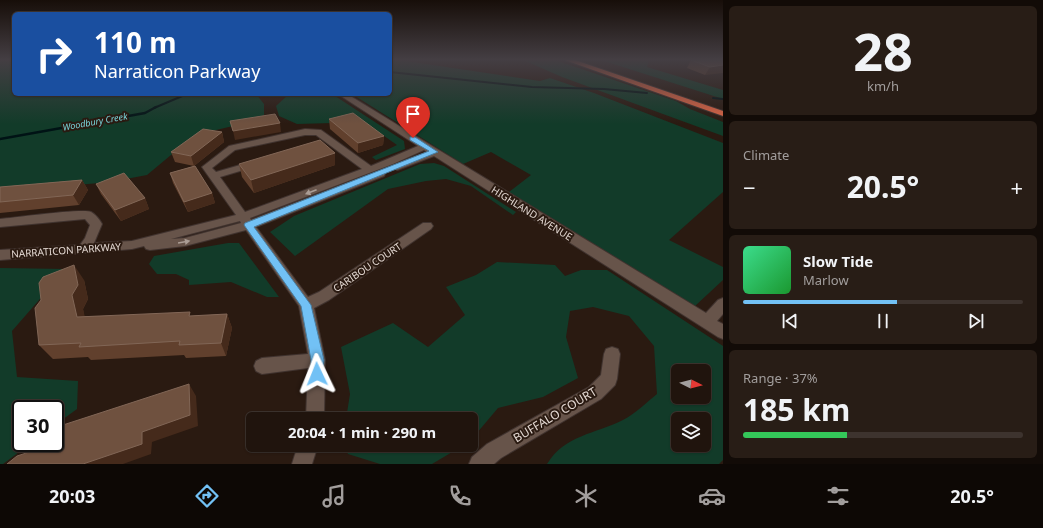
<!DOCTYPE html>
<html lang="en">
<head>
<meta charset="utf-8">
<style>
	body { margin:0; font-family:"Noto Sans",sans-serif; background:#281d16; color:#f1f3f6; height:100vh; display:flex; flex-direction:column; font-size:15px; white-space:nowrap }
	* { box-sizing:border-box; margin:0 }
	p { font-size:13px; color:#a29e9d }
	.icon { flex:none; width:22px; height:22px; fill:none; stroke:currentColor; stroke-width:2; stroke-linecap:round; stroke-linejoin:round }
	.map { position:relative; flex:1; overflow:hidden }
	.details { display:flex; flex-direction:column; gap:6px; padding:6px; background:#120b07; width:320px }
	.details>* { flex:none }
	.guide { position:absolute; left:12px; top:12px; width:380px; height:84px; border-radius:6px; box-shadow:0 1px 3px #0004,0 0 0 1px #3d332e; background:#1a4fa0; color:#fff; overflow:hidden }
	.needle { width:26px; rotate:96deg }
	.tools { position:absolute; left:671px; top:364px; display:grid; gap:8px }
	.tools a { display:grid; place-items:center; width:40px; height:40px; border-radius:6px; background:#20140d; box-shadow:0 1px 3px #0004,0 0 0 1px #3d332e; font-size:20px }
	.speed { position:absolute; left:12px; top:400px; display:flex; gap:8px; font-size:20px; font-weight:700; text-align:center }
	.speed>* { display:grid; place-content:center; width:52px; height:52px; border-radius:50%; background:#20140d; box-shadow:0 1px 3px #0004,0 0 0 1px #3d332e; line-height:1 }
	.speed .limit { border:2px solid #111; border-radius:6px; background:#fff; color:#111 }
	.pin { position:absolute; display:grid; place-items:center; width:34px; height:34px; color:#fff; margin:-41px -17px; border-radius:50% 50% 50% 0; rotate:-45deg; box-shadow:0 0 4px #0007 }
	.pin .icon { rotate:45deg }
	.me { position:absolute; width:44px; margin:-22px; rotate:358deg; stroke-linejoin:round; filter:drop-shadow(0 0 3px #0008) }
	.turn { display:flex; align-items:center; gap:14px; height:84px; padding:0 16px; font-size:18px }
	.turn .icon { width:52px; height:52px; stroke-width:2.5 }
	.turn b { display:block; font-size:28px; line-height:34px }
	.big { font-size:30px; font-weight:700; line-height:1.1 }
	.details .card { flex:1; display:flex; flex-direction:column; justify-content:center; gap:6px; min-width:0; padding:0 14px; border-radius:6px; background:#281d16 }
	.details .dial { align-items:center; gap:0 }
	.dial b { font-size:52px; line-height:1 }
	.song { display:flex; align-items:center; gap:12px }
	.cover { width:48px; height:48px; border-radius:6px; background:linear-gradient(135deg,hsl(150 70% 55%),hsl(130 70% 35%)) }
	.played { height:4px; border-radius:2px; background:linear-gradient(90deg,#72c1f5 55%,#3d332e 55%) }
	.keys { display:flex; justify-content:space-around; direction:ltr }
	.heat { display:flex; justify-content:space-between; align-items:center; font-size:22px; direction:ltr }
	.charge { height:6px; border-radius:3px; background:linear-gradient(90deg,#34c759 37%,#3d332e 0) }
	.trip { position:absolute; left:246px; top:412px; width:232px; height:40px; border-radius:6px; background:#20140d; box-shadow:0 1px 3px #0004,0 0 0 1px #3d332e; font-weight:700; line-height:40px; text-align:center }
	.menu { display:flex; height:64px; justify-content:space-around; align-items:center; background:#0d0805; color:#a29e9d }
	.menu .icon { width:28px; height:28px }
	.menu .current { color:#72c1f5 }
	.menu b { font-size:18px; color:#f1f3f6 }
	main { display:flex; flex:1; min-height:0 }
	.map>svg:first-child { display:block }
	.green { fill:#123b29; fill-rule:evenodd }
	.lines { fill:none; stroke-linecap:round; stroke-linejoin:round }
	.stream-far1 { stroke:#001315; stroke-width:2 }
	.stream { stroke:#001315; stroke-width:2.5 }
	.minor-casing { stroke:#40332f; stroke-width:2 }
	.highway-casing { stroke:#40332f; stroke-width:2 }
	.minor { fill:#67544a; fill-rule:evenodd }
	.highway { fill:#de6545; fill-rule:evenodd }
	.wall { fill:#61402d }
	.shaded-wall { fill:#452a1b }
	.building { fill:#6f513f; stroke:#816656 }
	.oneway { fill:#ab9d95 }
	.route { fill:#72c1f5; stroke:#4a7d9f }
	.labels { text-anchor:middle; stroke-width:4; stroke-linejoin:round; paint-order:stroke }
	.far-water-label { font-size:9px; font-style:italic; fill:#7ad6dc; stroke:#2a1a11 }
	.street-label { font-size:10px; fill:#e3d8d2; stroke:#2a1a11 }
	.near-street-label { font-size:12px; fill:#e3d8d2; stroke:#2a1a11 }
</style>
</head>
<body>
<main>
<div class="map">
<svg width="723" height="464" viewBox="0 0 723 464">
	<rect width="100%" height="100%" fill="#2a1a11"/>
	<g class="green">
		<polygon points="0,59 14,59 14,94 256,94 264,104 264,115 250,122 195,135 147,175 110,182 0,192"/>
		<polygon points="393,59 540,81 550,78 594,93 723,143 723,192 669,240 723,267 723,280 695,306 509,192 531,175 491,152 463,164 352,94 390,94 390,60"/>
		<polygon points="521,59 552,59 676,101 690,109 723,122 723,136 562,77"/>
		<polygon points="598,59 647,59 649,60 647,67 723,90 723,99"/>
		<polygon points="298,94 332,94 404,141 405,149 376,160 372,157 397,145 357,117 333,123 297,124 279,116 276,106 288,95"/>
		<polygon points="434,163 444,166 516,212 513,215 471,186 446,179 426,181 388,189 295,256 270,232 294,216 420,164"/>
		<polygon points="228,243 239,243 279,297 267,297 231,282 189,285 189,280 176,274 157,274 149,264 154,256"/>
		<path d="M497,262L555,265L565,276L581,270H607L723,346V460L719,464H547C565,435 595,434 623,420C635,414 647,402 657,394L654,346L629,316L593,307L570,311L566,337L578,378L543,397L498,408L471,440V419H346L350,394L341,347L393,323L428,347L465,315L446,287L476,275ZM678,371H704V397H678ZM678,419H704V445H678Z"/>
		<polygon points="0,268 66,269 12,331 17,377 78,381 77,409 55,425 55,409 21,409 21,443 31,443 3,464 0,464"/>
		<polygon points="343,445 464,445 432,464 380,464 348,454"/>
	</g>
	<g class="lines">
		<g class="stream-far1">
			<polyline points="390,72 532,87 604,89 647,93"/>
			<polyline points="713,98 723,99"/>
			<polyline points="154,108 187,94"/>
		</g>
		<polyline class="stream" points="0,139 145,113 156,107"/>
		<defs>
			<g id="minor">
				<path d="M338,94H347L706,313L718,300L723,298V314L717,321L723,324V339L718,337L434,156L400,169L397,170L392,167L394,165L427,152L424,150L393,164L250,218L251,220L376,172H384L385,174L384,176L256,227L308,297L319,292L423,223H431L433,226L431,229L329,300L314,308L325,360L324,419H306L308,368L262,374L256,371L254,366L256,361L262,358L308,354L299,306L246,230L185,246L150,250L146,249L144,246L132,249L0,260V250L80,245L85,238L90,225L85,219L0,227V219C14,218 83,208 91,212C95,214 100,220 102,224L94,243L132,241L236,215L202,167L229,146L305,129L321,130L371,166L418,146ZM305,135H316L362,169L245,212L220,177L257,166L259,164L257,162L254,161L216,172L212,168L235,150ZM240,221L241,223L185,238L171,239Z"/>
				<polygon points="612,347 618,349 620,354 617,379 615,385 601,399 501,458 494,464 469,464 472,457 487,444 589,387 601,375 604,354 606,349"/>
				<polygon points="298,445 318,445 312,464 292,464"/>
			</g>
			<polygon id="highway" points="562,59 572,59 723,111 723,116"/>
		</defs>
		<use href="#minor" class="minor-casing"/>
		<use href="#highway" class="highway-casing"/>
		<use href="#minor" class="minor"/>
		<use href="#highway" class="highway"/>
	</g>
	<g class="wall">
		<polygon points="723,59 705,75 687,68 691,60"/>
		<polygon points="329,119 384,136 383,145 358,153 330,129"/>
		<polygon points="222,132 224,142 194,166 212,193 215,203 188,212 173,183 170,173 194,166 175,162 171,152"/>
		<polygon points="239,164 335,165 254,193 242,177"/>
		<polygon points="82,180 88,190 79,205 0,213 0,187"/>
		<polygon points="96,184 145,198 149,209 121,221 101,194"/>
		<polygon points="84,280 88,299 83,309 84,316 192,316 227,314 232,328 226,356 186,358 184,355 91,360 88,357 53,359 39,345"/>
	</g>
	<g class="shaded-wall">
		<polygon points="723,65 723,73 705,75 710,67"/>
		<polygon points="280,123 281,132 235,140 233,131"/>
		<polygon points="222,132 224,142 194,166 191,156"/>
		<polygon points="384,136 383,145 358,153 358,143"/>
		<polygon points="335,153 335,165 254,193 251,180"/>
		<polygon points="82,180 88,190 79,205 73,195"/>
		<polygon points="212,193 215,203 188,212 184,202"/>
		<polygon points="145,198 149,209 121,221 115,210"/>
		<polygon points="74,265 84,280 88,299 83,309 88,330 77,317 72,295"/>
		<polygon points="227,314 232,328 226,356 221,343"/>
		<polygon points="189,384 196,396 198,426 152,442 151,454 123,464 83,464 142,432"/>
	</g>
	<g class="building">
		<polygon points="695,59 723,59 723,65 710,67 691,60"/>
		<polygon points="353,113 384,136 358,143 329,119"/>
		<polygon points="275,114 280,123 233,131 230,121"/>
		<polygon points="203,129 222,132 191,156 171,152"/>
		<polygon points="320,140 335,153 251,180 239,164"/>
		<polygon points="195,166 212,193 184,202 170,173"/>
		<polygon points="124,173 145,198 115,210 96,184"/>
		<polygon points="82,180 73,195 0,202 0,187"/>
		<polygon points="74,265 78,285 72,295 77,317 190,312 189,316 227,314 221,343 179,345 180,341 79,347 81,343 39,345 35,308 41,300 39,283 43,277"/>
		<polygon points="189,384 190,415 142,432 142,444 83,464 7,464 17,456 60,442 63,425"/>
	</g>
	<defs><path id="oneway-solid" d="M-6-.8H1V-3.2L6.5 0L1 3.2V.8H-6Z"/></defs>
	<g class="oneway">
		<use href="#oneway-solid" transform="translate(311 192) rotate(159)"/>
		<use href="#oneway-solid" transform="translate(184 242) rotate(-10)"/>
	</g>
	<linearGradient id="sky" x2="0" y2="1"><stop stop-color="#170e09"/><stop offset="0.48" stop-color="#443e43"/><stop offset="1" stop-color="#443e43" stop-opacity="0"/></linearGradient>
	<rect width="723" height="124" fill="url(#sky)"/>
	<polygon class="route" points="410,137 415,137 438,152 254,227 311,305 324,360 323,374 321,378 317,380 313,378 311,374 311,360 301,306 244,225 245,223 429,151 410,140"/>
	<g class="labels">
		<g class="far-water-label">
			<text transform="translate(95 122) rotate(-10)" y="3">Woodbury Creek</text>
		</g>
		<g class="street-label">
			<text transform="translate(532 213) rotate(32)" y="4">HIGHLAND AVENUE</text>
			<text transform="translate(66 250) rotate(-4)" y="4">NARRATICON PARKWAY</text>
			<text transform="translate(367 267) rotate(-34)" y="4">CARIBOU COURT</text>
		</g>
		<g class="near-street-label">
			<text transform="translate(555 415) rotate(-31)" y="4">BUFFALO COURT</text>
		</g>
	</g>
</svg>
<div class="tools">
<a><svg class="needle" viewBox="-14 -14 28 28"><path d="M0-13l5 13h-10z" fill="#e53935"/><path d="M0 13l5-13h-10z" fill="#a29e9d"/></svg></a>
<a><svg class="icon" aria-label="layers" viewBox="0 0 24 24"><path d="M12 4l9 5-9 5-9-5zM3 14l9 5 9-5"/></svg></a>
</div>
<div class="speed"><div class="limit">30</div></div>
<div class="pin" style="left:413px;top:138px;background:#d93025"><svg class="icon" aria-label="arrive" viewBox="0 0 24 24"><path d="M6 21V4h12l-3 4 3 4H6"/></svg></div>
<svg class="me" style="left:317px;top:374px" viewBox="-20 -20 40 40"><path d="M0-17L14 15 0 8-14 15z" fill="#72c1f5" stroke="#fff" stroke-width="4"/></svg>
<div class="trip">20:04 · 1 min · 290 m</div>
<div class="guide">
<div class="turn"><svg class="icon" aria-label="right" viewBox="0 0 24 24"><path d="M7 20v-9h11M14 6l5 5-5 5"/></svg><div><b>110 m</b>Narraticon Parkway</div></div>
</div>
</div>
<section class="details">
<div class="card dial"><b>28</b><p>km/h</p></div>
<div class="card"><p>Climate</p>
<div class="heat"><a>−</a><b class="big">20.5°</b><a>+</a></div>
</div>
<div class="card">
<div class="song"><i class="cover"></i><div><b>Slow Tide</b><p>Marlow</p></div></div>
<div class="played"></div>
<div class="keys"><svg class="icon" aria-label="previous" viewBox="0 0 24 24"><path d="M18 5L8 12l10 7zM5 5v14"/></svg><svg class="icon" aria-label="pause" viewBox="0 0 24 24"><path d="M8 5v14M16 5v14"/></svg><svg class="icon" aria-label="next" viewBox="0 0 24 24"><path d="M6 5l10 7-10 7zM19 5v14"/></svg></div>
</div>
<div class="card"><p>Range · 37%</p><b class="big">185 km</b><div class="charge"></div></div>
</section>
</main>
<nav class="menu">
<b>20:03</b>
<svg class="icon current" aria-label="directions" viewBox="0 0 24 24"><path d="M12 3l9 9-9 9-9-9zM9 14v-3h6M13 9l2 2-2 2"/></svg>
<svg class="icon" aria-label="music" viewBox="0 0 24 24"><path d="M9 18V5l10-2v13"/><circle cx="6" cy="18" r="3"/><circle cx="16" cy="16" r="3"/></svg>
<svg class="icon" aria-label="phone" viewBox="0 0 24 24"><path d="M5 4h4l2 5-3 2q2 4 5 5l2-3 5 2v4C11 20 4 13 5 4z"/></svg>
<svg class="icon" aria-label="climate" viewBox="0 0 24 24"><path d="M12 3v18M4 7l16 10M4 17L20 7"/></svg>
<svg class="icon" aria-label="car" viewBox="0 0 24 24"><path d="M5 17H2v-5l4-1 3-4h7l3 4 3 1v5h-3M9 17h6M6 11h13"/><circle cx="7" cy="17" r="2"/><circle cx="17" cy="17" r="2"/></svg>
<svg class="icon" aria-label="filters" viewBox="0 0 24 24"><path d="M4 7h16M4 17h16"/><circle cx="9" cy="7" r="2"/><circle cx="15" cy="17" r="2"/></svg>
<b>20.5°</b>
</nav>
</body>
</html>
